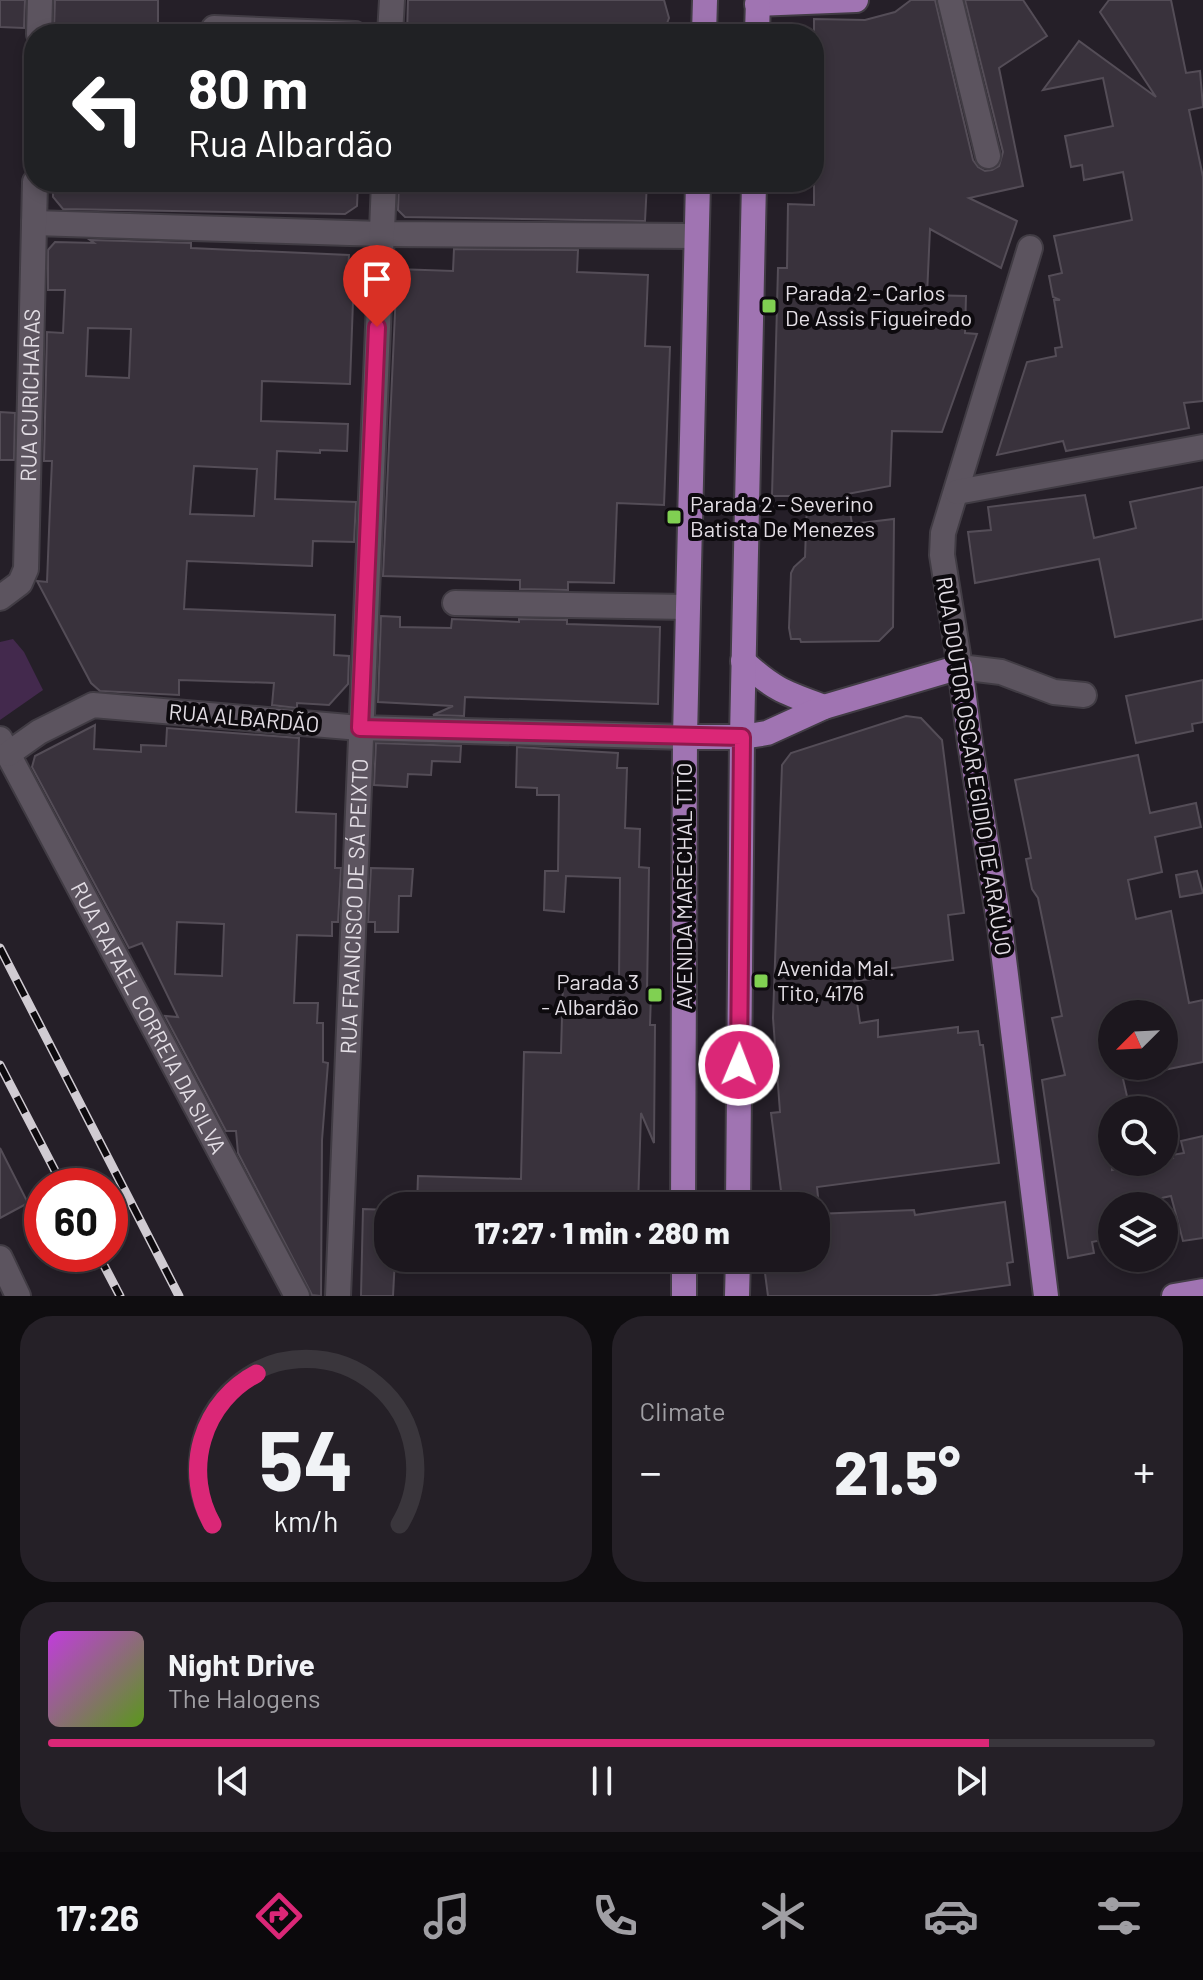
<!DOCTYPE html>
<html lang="en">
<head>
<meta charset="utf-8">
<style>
	body { margin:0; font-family:Barlow,sans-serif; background:#252027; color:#f1f3f6; height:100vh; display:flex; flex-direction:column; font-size:30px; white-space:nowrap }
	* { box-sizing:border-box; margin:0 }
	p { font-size:26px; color:#a09fa4 }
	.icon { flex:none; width:44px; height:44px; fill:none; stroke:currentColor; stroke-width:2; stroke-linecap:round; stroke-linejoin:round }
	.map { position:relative; height:1296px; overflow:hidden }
	.details { display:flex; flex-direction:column; gap:20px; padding:20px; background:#0f0d10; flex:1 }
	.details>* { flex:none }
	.top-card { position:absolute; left:24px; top:24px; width:800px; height:168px; border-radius:32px; box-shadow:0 4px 12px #0003,0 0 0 2px #3a363c; background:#202124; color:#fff; overflow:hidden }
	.needle { width:52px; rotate:246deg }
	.fabs { position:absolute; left:1098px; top:1000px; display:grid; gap:16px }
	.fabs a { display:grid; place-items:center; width:80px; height:80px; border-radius:50%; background:#1c171e; box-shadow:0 4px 12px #0003,0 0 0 2px #3a363c; font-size:40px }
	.speed { position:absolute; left:24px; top:1168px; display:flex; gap:16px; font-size:40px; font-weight:700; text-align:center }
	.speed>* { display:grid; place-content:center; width:104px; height:104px; border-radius:50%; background:#1c171e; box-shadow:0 4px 12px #0003,0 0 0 2px #3a363c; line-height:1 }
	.speed .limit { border:12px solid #d22; background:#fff; color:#111 }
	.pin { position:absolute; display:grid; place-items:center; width:68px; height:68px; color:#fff; margin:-82px -34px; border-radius:50% 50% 50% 0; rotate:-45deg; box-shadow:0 0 8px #0007 }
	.pin .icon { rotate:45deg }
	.me { position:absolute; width:88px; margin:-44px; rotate:1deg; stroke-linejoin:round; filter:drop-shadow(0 0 6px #0008) }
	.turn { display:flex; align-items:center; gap:28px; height:168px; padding:0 32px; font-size:36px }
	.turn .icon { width:104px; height:104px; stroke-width:2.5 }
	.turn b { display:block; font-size:56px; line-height:68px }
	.big { font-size:60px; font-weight:800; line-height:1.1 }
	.details .card { flex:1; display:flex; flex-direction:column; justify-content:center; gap:12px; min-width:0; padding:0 28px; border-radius:32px; background:#252027 }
	.details .dial { align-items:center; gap:0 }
	.dial svg { height:208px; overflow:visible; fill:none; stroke:#3a363c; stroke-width:7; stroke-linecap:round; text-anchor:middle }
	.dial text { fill:#f1f3f6; stroke:none }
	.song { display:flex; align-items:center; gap:24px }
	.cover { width:96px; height:96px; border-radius:12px; background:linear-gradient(135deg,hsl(290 70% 55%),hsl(90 70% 35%)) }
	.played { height:8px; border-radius:4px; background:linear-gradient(90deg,#db2777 85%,#3a363c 85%) }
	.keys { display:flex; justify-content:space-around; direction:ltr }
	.heat { display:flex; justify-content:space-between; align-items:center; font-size:44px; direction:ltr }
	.details .tiles { flex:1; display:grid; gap:20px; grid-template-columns:1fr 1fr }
	.card:last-child { grid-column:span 2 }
	.trip { position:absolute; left:374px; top:1192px; width:456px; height:80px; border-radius:32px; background:#1c171e; box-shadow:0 4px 12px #0003,0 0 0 2px #3a363c; font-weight:800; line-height:80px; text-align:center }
	.tabs { display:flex; height:128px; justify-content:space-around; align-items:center; background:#0b090c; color:#a09fa4 }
	.tabs .icon { width:56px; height:56px }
	.tabs .current { color:#db2777 }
	.tabs b { font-size:36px; color:#f1f3f6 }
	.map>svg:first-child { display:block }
	.green { fill:#43294d }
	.building { fill:#39323c; stroke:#544d57; stroke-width:2; fill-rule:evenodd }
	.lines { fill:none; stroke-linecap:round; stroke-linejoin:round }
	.minor-casing { stroke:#413c44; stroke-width:28 }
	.major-casing { stroke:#413c44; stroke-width:28 }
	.minor { stroke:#5c545f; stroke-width:24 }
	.major { stroke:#a074b2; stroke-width:24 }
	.rail-casing { stroke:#d0cbd2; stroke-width:9 }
	.rail { stroke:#0d0a0e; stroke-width:6; stroke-dasharray:18; stroke-linecap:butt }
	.route-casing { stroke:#8e194d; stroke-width:20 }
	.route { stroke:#db2777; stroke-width:14 }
	.poi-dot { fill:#80d052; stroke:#0d0a0e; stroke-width:3 }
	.labels { text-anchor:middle; stroke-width:8; stroke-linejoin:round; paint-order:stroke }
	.poi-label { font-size:22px; fill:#e3dee5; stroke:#0d0a0e; text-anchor:start }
	.street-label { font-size:22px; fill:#e3dee5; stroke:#0d0a0e }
</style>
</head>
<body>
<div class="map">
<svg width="1203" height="1296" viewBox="0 0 1203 1296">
	<rect width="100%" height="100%" fill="#251f28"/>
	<polygon class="green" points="13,639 24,652 43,690 0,720 0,642"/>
	<g class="building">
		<polygon points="0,0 25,0 24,28 0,27"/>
		<polygon points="55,0 158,0 158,30 54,29"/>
		<polygon points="408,0 664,0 669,18 663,34 407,34"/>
		<polygon points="911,0 935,0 973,160 978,167 985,171 992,170 999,166 1003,152 965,0 1023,0 1047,36 999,68 1023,186 969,198 1017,221 1001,268 930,229 927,295 966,296 965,333 977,334 942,432 892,431 890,486 847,494 852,524 894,519 893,627 879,641 801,642 800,639 791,639 789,628 791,573 794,567 805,557 807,503 791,502 791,496 772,496 778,268 787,268 788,204 814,205 814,19 865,20 895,12"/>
		<polygon points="1109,0 1171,0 1186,73 1200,71 1203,107 1189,110 1203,177 1203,401 1184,403 1189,428 1066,451 1063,441 997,455 1027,362 1056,356 1055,348 1062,347 1054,300 1060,300 1053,297 1049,276 1062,273 1054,236 1132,220 1123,172 1084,180 1082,165 1071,167 1065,136 1113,126 1103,78 1043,90 1079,41 1156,97 1100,12"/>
		<polygon points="53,182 358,182 357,206 345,214 63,209 53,197"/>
		<polygon points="399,182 647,182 645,221 405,217 398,210"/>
		<path d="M90,240L191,243V248L349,255L348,272L354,273L350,384L262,381L261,421L348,424L347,451L320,450V453L277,451L275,499L356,502L354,542L313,541L312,566L187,561L184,609L335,615L334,655L349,656L348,684L329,705L297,703V708L272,705L274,683L179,680V695L100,691L91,683L37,581L47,582L50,506L52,461H44L47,332L63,333L65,290H48V250L55,242L94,243ZM88,328L131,329L129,378L86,376ZM194,466L257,469L254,516L190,514Z"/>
		<polygon points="454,249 578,250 577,272 648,275 645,346 670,347 664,505 617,503 614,583 568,582 568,590 520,589 520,580 383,576 397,269 453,271"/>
		<polygon points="0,412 15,413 14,460 0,460"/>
		<polygon points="1203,487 1203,619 1115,637 1099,559 975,583 968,532 991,530 988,507 1085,495 1094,538 1136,528 1130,502"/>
		<polygon points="381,616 400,617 400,627 451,628 452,619 519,622 519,619 567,620 567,624 660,627 658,704 465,697 464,716 433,715 453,706 378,702"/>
		<polygon points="1203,680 1203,722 1192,724 1193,731 1136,743 1126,696"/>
		<polygon points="906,716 921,718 942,740 964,913 948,915 953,960 879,970 879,978 854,981 860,1023 878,1020 878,1037 958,1027 958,1033 978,1031 980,1045 983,1045 999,1163 817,1187 819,1206 783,1206 771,1113 780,1112 773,1018 782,765 791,753"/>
		<path d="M95,725L94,749L141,752V745L166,746L167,728L299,738L296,812L336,814L335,868H341L338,922H332V936L297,935L294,1003H318L317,1023H323V1062L328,1063L322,1140L321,1296L312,1295L238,1153L236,1131H226L165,1016L178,1017L142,943L129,948L32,767L35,756ZM177,922L224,924L222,976L175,974Z"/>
		<polygon points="376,743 461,746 460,762 432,761 431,775 408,774 407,787 374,785"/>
		<polygon points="517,747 618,753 617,768 627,768 625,828 640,829 639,867 649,868 647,993 651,993 650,1025 655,1025 654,1143 641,1113 638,1206 417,1206 418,1176 521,1179 524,1052 561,1053 563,980 619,981 620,878 566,876 564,912 544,910 545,871 558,871 559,795 537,795 537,788 516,787"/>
		<polygon points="1138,755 1150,813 1196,803 1201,827 1155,837 1162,872 1128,880 1136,919 1171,911 1189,1003 1203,1000 1203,1062 1164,1070 1164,1009 1142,1014 1112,1014 1112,1066 1120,1066 1130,1109 1112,1110 1112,1170 1164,1162 1164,1160 1173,1158 1172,1155 1184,1153 1181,1141 1203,1136 1203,1238 1183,1241 1171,1196 1124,1206 1112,1206 1112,1238 1092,1242 1094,1253 1068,1258 1042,1080 1065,1075 1052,1018 1062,1016 1038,898 1032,889 1026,859 1031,858 1015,780"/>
		<polygon points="371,868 413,869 411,896 399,896 398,932 375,932 375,922 368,922"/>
		<polygon points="1197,871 1203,893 1180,897 1176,875"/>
		<polygon points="0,1148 28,1203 0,1218"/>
		<polygon points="1005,1202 1013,1262 1007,1263 1010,1285 929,1296 768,1296 763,1258 816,1258 816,1214 914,1210 915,1215"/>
		<polygon points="363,1209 388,1210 388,1258 395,1258 393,1296 361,1296"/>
	</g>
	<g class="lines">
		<defs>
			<g id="minor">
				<polyline points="950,0 988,156"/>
				<polyline points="214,28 355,34"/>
				<polyline points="39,34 40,0"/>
				<polyline points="390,34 392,0"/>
				<polyline points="34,223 381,234 695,236"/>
				<polyline points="1030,248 943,533 942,555 960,667 1001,672 1054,692 1084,695"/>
				<polyline points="957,492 1203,447"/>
				<path id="s1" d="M0,598L20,583L26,569L35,182"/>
				<polyline points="455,603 687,607"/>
				<path id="s2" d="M0,739L297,1296"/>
				<polyline points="8,754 39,732 93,705 360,728 685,737"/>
				<polyline points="0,1258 18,1296"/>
				<path id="s3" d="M338,1296L384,182"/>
			</g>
			<g id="major">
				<polyline points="757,4 856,0"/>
				<polyline points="704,34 705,0"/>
				<polyline points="757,34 758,0"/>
				<path d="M743,661C774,690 786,693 824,707"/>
				<polyline points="685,737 742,737 767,733 824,707 960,667 970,743 1000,927 1046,1296"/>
				<polyline points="683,1206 685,737 698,182"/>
				<polyline points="738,1206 742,737 754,182"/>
				<polyline points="684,1258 684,1296"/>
				<polyline points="737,1296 738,1258"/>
				<polyline points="1174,1296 1203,1291"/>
			</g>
		</defs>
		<use href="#minor" class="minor-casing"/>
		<use href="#major" class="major-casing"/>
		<use href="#minor" class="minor"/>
		<use href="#major" class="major"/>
		<defs>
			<g id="rail">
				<polyline points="0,948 179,1296"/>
				<polyline points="0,1065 63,1186"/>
				<polyline points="98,1254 120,1296"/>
			</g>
		</defs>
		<use href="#rail" class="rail-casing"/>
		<use href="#rail" class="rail"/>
	</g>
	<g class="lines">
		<defs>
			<polyline id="route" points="377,327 360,728 742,737 739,1065"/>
		</defs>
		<use href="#route" class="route-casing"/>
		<use href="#route" class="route"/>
	</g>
	<g class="poi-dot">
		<rect x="761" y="298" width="16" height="16" rx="4"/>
		<rect x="666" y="509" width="16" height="16" rx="4"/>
		<rect x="753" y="973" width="16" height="16" rx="4"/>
		<rect x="647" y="987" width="16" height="16" rx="4"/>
	</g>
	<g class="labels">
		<g class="poi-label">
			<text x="785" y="301">Parada 2 - Carlos<tspan x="785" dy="25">De Assis Figueiredo</tspan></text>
			<text x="690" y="512">Parada 2 - Severino<tspan x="690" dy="25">Batista De Menezes</tspan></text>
			<text x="777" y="976">Avenida Mal.<tspan x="777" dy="25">Tito, 4176</tspan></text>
			<text x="639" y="990" text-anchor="end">Parada 3<tspan x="639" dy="25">- Albardão</tspan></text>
		</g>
		<g class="street-label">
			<text dy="8" stroke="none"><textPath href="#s1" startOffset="214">RUA CURICHARAS</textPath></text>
			<text transform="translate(244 718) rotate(5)" y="8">RUA ALBARDÃO</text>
			<text transform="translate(974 766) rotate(81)" y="8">RUA DOUTOR OSCAR EGIDIO DE ARAÚJO</text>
			<text transform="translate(684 886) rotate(-90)" y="8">AVENIDA MARECHAL TITO</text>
			<text dy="8" stroke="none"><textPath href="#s3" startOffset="390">RUA FRANCISCO DE SÁ PEIXTO</textPath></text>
			<text dy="8" stroke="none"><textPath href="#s2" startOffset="316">RUA RAFAEL CORREIA DA SILVA</textPath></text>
		</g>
	</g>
</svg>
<div class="fabs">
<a><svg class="needle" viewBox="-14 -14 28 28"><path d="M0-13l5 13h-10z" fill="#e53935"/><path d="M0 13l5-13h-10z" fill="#a09fa4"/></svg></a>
<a><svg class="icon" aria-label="search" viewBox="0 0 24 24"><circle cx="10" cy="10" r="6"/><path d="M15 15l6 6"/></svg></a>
<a><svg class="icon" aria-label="layers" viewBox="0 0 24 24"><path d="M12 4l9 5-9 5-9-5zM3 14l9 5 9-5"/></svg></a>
</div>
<div class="speed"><div class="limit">60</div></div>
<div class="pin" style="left:377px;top:327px;background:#d93025"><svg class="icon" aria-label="arrive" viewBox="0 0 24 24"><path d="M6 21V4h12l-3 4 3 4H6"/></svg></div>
<svg class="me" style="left:739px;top:1065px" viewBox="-20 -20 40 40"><circle r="17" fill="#db2777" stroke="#fff" stroke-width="3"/><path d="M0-11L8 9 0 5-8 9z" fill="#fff"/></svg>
<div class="trip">17:27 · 1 min · 280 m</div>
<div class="top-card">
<div class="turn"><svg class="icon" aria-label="left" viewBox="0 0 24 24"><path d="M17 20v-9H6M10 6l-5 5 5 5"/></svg><div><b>80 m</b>Rua Albardão</div></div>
</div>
</div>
<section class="details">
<div class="tiles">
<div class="card dial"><svg viewBox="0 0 100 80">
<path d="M14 69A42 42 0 1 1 86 69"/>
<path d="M14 69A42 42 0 0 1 31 11" stroke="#db2777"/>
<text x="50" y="56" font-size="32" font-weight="700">54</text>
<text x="50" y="72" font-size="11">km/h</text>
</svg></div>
<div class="card"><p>Climate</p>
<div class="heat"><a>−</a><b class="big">21.5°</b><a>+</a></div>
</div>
<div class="card">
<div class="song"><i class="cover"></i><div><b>Night Drive</b><p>The Halogens</p></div></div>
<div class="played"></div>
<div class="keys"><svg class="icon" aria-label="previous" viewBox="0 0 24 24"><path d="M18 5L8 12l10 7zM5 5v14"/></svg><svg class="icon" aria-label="pause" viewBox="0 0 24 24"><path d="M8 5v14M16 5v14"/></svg><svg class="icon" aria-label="next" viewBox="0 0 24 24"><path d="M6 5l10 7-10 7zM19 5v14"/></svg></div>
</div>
</div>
</section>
<nav class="tabs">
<b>17:26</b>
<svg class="icon current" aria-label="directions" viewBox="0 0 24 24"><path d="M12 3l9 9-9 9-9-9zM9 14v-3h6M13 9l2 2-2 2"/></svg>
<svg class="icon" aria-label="music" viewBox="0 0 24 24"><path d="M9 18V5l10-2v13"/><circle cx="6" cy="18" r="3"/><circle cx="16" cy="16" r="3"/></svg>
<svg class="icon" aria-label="phone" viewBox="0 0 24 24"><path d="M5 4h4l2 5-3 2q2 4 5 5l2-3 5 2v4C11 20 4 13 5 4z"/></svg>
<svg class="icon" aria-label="climate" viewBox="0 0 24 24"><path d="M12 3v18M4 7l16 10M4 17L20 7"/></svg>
<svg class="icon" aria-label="car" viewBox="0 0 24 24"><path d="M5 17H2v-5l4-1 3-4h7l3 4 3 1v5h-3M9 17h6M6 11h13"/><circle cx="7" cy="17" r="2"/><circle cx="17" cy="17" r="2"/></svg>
<svg class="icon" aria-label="filters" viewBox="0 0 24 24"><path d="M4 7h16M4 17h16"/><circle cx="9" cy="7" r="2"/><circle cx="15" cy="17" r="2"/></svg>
</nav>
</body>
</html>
